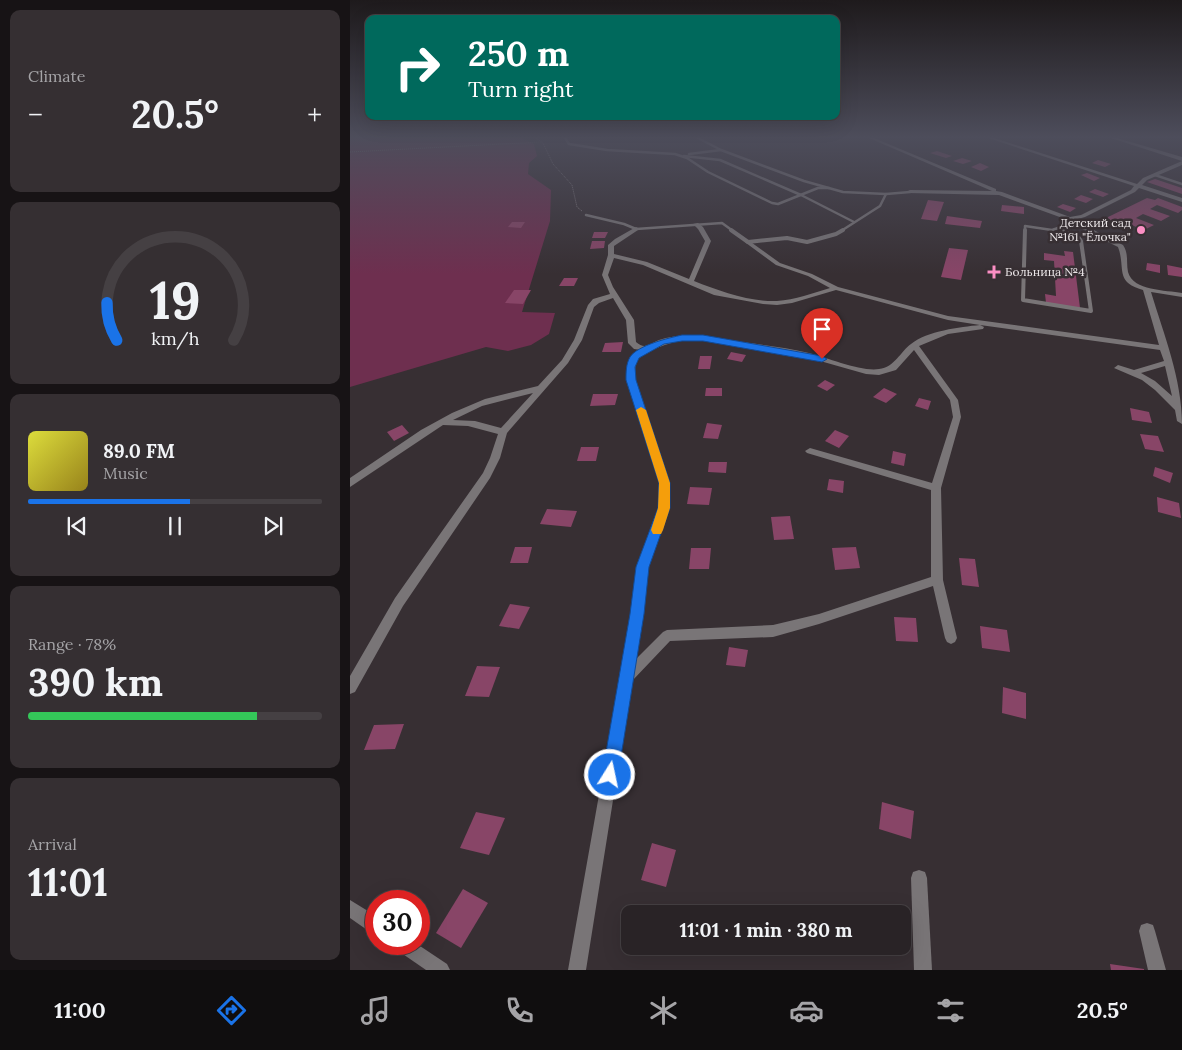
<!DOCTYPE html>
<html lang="en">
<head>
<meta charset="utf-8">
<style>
	body { margin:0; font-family:Lora,serif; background:#352f32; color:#f1f3f6; height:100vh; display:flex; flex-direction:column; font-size:19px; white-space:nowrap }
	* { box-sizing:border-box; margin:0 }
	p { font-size:16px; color:#a5a4a7 }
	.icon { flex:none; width:28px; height:28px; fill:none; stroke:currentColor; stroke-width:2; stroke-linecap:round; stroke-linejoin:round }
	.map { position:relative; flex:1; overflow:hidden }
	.drawer { display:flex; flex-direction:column; gap:10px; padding:10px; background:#171315; width:350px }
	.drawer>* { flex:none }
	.top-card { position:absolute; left:15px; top:15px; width:475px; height:105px; border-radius:10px; box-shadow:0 5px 20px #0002,0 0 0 1px #454043; background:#00695c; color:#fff; overflow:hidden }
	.speed { position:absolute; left:15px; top:890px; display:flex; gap:10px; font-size:25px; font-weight:700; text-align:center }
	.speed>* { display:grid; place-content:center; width:65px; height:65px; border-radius:50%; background:#292326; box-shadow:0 5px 20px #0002,0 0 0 1px #454043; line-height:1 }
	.speed .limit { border:8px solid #d22; background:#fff; color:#111 }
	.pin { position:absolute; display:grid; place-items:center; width:42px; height:42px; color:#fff; margin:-51px -21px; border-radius:50% 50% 50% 0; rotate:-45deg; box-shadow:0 0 5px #0007 }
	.pin .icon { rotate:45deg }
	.me { position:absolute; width:55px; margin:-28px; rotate:10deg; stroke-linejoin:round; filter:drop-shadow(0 0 4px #0008) }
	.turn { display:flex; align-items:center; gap:18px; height:105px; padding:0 20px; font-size:22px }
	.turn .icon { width:65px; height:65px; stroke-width:2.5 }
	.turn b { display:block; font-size:35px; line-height:42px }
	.big { font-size:38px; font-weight:700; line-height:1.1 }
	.drawer .widget { flex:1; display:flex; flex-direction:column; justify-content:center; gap:8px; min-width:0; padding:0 18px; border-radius:10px; background:#352f32 }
	.drawer .dial { align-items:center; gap:0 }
	.dial svg { height:130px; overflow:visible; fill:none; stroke:#454043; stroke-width:7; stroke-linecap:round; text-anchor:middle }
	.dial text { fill:#f1f3f6; stroke:none }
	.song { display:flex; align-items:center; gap:15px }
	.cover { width:60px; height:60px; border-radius:8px; background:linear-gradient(135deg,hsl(60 70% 55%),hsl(50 70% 35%)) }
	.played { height:5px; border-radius:2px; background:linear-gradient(90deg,#1a73e8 55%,#454043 55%) }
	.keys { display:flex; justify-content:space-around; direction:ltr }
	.heat { display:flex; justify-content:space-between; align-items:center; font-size:28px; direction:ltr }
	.charge { height:8px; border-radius:4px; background:linear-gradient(90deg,#34c759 78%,#454043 0) }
	.trip { position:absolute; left:271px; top:905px; width:290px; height:50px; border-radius:10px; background:#292326; box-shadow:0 5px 20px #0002,0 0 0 1px #454043; font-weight:700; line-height:50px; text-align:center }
	.menu { display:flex; height:80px; justify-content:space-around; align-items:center; background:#100e0f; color:#a5a4a7 }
	.menu .icon { width:35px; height:35px }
	.menu .on { color:#1a73e8 }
	.menu b { font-size:22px; color:#f1f3f6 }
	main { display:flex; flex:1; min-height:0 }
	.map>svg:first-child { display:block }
	.green { fill:#6e2f4f }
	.building { fill:#884567 }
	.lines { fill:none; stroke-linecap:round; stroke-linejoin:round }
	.path { stroke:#898285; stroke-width:1; stroke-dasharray:1 1; stroke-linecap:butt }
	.service-far1 { stroke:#797577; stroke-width:2.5 }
	.service { stroke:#797577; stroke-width:4 }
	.minor { fill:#797577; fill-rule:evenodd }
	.route { fill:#1a73e8; stroke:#114b97 }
	.slow { fill:#f59e0b }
	.poi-dot { fill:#fb8fc4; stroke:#372f33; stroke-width:2 }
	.labels { text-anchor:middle; stroke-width:5; stroke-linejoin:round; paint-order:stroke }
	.far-poi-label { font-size:12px; fill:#eae5e7; stroke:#372f33; text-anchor:end }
</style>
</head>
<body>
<main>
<section class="drawer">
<div class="widget"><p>Climate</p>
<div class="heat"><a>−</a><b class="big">20.5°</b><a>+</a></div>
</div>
<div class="widget dial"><svg viewBox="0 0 100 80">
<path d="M14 69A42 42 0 1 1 86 69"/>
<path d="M14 69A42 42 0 0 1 8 46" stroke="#1a73e8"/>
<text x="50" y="56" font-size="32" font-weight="700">19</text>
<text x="50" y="72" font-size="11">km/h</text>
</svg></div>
<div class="widget">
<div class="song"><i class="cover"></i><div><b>89.0 FM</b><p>Music</p></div></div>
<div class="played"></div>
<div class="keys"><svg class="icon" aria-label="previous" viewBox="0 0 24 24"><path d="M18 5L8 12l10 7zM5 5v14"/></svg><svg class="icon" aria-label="pause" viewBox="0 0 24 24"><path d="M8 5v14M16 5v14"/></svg><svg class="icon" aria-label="next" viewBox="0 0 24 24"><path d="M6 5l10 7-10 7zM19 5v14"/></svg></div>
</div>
<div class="widget"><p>Range · 78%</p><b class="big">390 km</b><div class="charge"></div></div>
<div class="widget"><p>Arrival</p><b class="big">11:01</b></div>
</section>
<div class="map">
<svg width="832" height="970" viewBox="0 0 832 970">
	<rect width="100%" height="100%" fill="#372f33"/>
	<polygon class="green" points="0,138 172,138 184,144 187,156 179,163 178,174 201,190 200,221 172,312 205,313 199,334 181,345 158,351 136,347 0,387"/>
	<g class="building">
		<polygon points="587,151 602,156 596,158 580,153"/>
		<polygon points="612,158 622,161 613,164 603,161"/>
		<polygon points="748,160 761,164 755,167 742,163"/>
		<polygon points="630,163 639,167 631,171 621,167"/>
		<polygon points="737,173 750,178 744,181 731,175"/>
		<polygon points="805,179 832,188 832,194 797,182"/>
		<polygon points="745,189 759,194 753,197 739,192"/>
		<polygon points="731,195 743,199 736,203 724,199"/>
		<polygon points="797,198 805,200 808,198 832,207 832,210 828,213 807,205 800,209 820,216 811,221 793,214 786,218 804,225 794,230 769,220 765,222 756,218"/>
		<polygon points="578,200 594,202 587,221 571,219"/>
		<polygon points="713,204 726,208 720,212 707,207"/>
		<polygon points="652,205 674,207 674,214 651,211"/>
		<polygon points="597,216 632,221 630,228 595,224"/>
		<polygon points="162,222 175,222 171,228 158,227"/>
		<polygon points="244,232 258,232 255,238 242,238"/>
		<polygon points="242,241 255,241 254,248 240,249"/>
		<polygon points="599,248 618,250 611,280 591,277"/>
		<polygon points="714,251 723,252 730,308 696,303 695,294 706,296 704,261 694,260 694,253 715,256"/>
		<polygon points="797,263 810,265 810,273 796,270"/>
		<polygon points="817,265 832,268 832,277 818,275"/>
		<polygon points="214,278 228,278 224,286 209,286"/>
		<polygon points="164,290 181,290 173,304 155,303"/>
		<polygon points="273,342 271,352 252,352 255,343"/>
		<polygon points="381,352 396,355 392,362 377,359"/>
		<polygon points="350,356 362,356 360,369 348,369"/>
		<polygon points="475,380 485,385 477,391 467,386"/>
		<polygon points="356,388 372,388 372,396 355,396"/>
		<polygon points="534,388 547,394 536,403 523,397"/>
		<polygon points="243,394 268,394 265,405 240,406"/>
		<polygon points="569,398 581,401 578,410 565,406"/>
		<polygon points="780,408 799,412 802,423 782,420"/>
		<polygon points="357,423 372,425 368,439 353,438"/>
		<polygon points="52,425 59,433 44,441 37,432"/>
		<polygon points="485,430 499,436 489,448 475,441"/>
		<polygon points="790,434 808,436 814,452 795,449"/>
		<polygon points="231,447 249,447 246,461 227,461"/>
		<polygon points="543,451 556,454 554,466 541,463"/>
		<polygon points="359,462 377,462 376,473 358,472"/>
		<polygon points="805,467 823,473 820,483 803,476"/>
		<polygon points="479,479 494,481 493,493 477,490"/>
		<polygon points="340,487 362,488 359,505 337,504"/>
		<polygon points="807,497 829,503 831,518 808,512"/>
		<polygon points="197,509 227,511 221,527 190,524"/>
		<polygon points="440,516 444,539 424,540 421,517"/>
		<polygon points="165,547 182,547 178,563 160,563"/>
		<polygon points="506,547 510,568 485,570 482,548"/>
		<polygon points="341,548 361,548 359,569 339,569"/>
		<polygon points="609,558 625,559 629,587 612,585"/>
		<polygon points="160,604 180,607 169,629 149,626"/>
		<polygon points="544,617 566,618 568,642 546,641"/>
		<polygon points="630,626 657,630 660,652 632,648"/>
		<polygon points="379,647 398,650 395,667 376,665"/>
		<polygon points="127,666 150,667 139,697 115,696"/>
		<polygon points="653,687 676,693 676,719 652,713"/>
		<polygon points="54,724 45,749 14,750 24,725"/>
		<polygon points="532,802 564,811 561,839 529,829"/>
		<polygon points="126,812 155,818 139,855 110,848"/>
		<polygon points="302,843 326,850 316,887 291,880"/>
		<polygon points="113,889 138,903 111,948 86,933"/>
		<polygon points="760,964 794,969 794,970 761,970"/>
	</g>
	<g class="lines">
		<g class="path">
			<polyline points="186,138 193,143 203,164 222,185 227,207 232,211"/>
			<polyline points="0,152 191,142"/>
		</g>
		<g class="service-far1">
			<polyline points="215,138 219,144 257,150 325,154 337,158 358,172 422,203 428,204 468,188 479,188"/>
			<polyline points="348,138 371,150 454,181 493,192 536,194"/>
			<polyline points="339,154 371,150"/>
			<polyline points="334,156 370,160 451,195 504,222"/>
			<polyline points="805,175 832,184"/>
			<polyline points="236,215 274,224 286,229 372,223 383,231"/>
			<polyline points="708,228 715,231"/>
			<polyline points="708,228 724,223"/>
			<polyline points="491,231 530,206 536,194 560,192"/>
			<polyline points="675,231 675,226 702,230 708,228"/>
		</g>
		<g class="service">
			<polyline points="381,230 398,242 437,238 457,242 486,234 493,230"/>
			<polyline points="675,230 673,300 741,311 731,241 729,238 712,230"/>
		</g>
		<g class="minor">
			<path d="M519,138H524L646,189V191L652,192L720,217L731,215L781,190L784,186L638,138H644L787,184L793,178L832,161V165L797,180L792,185L832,198V202L789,188L785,192L735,217L724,220L773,245C779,254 776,262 778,272C783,291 816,290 832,293V297L801,292C814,335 832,379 832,424L827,421L825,410L805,390L792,380L764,368L768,365L784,370L814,361L810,350L630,325L634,327L633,329L598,334L569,346L608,400L611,417L591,488L593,580L607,638L605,642L601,644L597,642L595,638L583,586L469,624L423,637L320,641L282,681L236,970H218L281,614L286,567L309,508L310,483L277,380C277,365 277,358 291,350L284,349L278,343L276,320L263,298L249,303L244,307L232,340L218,363L157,433L150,458L140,478L53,606L5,692L0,694V676L45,598L133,473L140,458L148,434L118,426L93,425L0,487V478L71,430L102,413L135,399L188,386L212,360L224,340L238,305L243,299L260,294L252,275L258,255V245L265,239L286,227L288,228V230L264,246V254L297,262L339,279L355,241L348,229L343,224L348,223L353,227L361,241L344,281C369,291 400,302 427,301C445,300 463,293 480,288L458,276L426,265L396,243L395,242L398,240L430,263L462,274L488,287L598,316L809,345L793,290C764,282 776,268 768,247L722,224L718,220L649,195L558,193V191L560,190L642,191ZM264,258L293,265L364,295L413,304L427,305L442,303L486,290L598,320L630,325C610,327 577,331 561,344C550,352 545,367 529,369C512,372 478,358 459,353C431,346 402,344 373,339C352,336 329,333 309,340C299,344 295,350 286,342L284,320L263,287L258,275ZM332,340H353L456,357L516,374L529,375L546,370L564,350L600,400L603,417L582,483L460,448L455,451L457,453L581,490V577L469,614L423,625L317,630L313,632L286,659L293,614L298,567L319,508L320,483L285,380C285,373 284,366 288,360C294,350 321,343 332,340ZM815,366L822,396L805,381L791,373ZM183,393L151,428L125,421L103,420L132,406Z"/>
			<polygon points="761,138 767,138 832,157 832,161"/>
			<polygon points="569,870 575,872 577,878 582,970 564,970 561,878 563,872"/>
			<polygon points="0,900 26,916 26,934 20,932 0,918"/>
			<polygon points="797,923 803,925 805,931 816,970 798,970 789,931 791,925"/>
			<polygon points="45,944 67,944 97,964 100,970 76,970 47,950"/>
		</g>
	</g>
	<linearGradient id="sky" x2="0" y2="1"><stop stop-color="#1e1a1c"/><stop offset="0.5" stop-color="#4d4d5b"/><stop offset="1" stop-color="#4d4d5b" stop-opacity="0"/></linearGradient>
	<rect width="832" height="274" fill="url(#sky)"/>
	<path class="route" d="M332,335H353L472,356L477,359L472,362L353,341H332L314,344L289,358L285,367L286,380L320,483V508L299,567L294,614L268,775L266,781L260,784L254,781L252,775L280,614L286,567L308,508L309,483L276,380C276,372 276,364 280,357C288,345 319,338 332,335Z"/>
	<polygon class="slow" points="291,407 296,410 320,483 320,508 313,530 311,534 303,534 301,530 308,508 309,483 286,410"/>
	<g class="poi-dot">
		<circle cx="791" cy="230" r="5"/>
		<path d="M641.5 264.5h5v5h5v5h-5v5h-5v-5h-5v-5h5z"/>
	</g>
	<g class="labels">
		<g class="far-poi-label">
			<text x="781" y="227">Детский сад<tspan x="781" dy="14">№161 "Ёлочка"</tspan></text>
			<text x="655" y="276" text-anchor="start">Больница №4</text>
		</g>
	</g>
</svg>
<div class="speed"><div class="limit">30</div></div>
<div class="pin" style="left:472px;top:359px;background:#d93025"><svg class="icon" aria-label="arrive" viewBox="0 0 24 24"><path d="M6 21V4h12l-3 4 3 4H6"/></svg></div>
<svg class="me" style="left:260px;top:775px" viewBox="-20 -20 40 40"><circle r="17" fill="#1a73e8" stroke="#fff" stroke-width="3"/><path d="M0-11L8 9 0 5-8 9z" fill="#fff"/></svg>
<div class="trip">11:01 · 1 min · 380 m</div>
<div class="top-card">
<div class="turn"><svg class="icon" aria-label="right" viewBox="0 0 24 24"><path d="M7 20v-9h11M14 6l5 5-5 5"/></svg><div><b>250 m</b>Turn right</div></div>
</div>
</div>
</main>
<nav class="menu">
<b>11:00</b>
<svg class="icon on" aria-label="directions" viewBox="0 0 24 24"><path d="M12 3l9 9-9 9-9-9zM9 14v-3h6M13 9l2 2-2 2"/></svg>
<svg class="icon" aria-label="music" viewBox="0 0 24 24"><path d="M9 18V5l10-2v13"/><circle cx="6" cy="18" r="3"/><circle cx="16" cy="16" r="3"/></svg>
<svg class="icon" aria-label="phone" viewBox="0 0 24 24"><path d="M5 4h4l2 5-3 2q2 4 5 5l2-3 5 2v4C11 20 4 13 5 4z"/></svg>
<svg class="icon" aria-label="climate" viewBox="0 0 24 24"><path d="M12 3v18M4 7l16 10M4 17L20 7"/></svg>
<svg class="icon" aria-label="car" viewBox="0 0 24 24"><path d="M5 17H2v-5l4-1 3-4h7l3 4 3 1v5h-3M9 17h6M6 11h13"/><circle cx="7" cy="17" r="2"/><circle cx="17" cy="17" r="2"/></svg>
<svg class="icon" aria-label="filters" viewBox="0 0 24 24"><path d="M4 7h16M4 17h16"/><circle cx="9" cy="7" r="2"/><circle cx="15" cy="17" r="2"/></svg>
<b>20.5°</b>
</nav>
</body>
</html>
